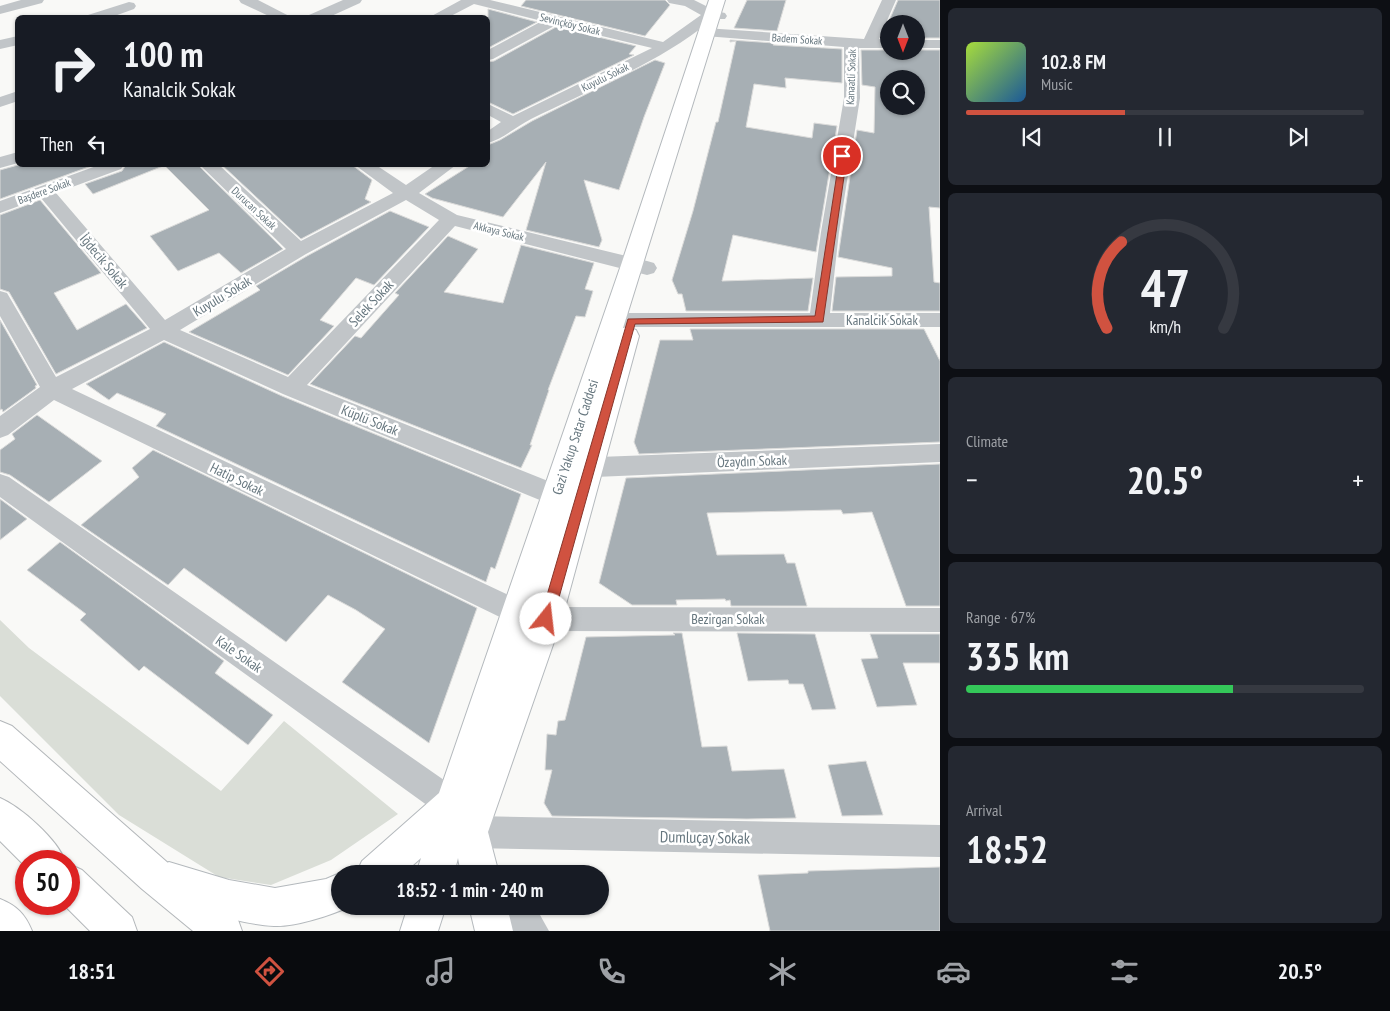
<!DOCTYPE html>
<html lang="en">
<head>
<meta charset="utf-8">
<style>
	body { margin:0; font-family:"PT Sans Narrow",sans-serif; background:#242831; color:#f1f3f6; height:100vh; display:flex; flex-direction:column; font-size:19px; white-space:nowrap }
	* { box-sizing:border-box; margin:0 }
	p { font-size:16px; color:#9ea1a6 }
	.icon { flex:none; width:28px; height:28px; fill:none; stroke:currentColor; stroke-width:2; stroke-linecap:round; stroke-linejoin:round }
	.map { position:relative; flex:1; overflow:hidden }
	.sheet { display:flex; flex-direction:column; gap:8px; padding:8px; background:#0d0f14; width:450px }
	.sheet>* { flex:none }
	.top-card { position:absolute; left:15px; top:15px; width:475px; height:152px; border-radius:8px; box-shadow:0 1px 4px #0004; background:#171b24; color:#f1f3f6; overflow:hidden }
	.needle { width:32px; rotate:180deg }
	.tools { position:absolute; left:880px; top:15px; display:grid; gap:10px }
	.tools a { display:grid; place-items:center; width:45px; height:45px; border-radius:50%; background:#171b24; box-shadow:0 1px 4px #0004; font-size:25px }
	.speed { position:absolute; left:15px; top:850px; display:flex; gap:10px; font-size:25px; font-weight:700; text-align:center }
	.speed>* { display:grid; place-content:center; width:65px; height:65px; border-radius:50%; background:#171b24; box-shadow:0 1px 4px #0004; line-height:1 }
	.speed .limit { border:8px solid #d22; background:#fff; color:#111 }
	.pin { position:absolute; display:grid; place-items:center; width:42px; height:42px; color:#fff; margin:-21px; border:2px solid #fff; border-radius:50%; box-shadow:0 1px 5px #0007 }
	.me { position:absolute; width:55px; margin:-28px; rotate:16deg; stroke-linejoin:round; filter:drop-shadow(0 0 4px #0008) }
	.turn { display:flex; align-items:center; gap:18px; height:105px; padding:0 25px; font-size:22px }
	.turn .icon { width:65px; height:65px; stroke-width:2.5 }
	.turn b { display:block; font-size:35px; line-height:42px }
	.then { display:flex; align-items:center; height:48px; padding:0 25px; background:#0003; gap:10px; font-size:19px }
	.big { font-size:38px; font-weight:700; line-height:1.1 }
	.sheet .card { flex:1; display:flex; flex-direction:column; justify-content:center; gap:8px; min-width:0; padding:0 18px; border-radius:8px; background:#242831 }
	.sheet .dial { align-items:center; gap:0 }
	.dial svg { height:130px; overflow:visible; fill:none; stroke:#363941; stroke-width:7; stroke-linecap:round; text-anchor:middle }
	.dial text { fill:#f1f3f6; stroke:none }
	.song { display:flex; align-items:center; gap:15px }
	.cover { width:60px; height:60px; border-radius:8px; background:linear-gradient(135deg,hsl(80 70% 55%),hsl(210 70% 35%)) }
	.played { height:5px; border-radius:2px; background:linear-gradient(90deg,#d05240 40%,#363941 40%) }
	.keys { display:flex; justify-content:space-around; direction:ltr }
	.heat { display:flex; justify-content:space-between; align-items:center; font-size:28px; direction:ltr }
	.charge { height:8px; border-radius:4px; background:linear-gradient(90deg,#34c759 67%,#363941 0) }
	.trip { position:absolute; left:331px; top:865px; width:278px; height:50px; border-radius:25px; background:#171b24; box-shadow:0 1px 4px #0004; font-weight:700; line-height:50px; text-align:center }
	.tabs { display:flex; height:80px; justify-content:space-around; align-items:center; background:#090b0e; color:#9ea1a6 }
	.tabs .icon { width:35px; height:35px }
	.tabs .on { color:#d05240 }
	.tabs b { font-size:22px; color:#f1f3f6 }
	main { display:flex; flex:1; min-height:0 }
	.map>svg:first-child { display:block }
	.green { fill:#daded7 }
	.building { fill:#a7afb4; stroke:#dbdbda; fill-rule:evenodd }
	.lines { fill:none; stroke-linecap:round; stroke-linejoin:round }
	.secondary-casing { stroke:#b4b9bd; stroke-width:2 }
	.highway-casing { stroke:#b3b7ba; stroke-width:2 }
	.street { fill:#c1c5c8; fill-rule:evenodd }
	.secondary { fill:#fff; fill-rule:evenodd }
	.highway { fill:#fff; fill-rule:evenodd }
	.route { fill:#d05240; stroke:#87352a }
	.labels { text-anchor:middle; stroke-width:5; stroke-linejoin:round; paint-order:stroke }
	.far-street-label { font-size:11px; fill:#67777f; stroke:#fff }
	.street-label { font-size:14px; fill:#67777f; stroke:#fff }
	.near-street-label { font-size:16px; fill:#67777f; stroke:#fff }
</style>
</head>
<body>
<main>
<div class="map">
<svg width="940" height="931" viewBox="0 0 940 931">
	<rect width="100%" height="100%" fill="#f9f9f7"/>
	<polygon class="green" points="0,620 29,648 221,791 284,721 398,814 331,860 271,885 219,877 119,815 0,696"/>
	<g class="building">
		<polygon points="526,0 665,0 670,5 645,36 521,6"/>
		<polygon points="747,0 786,0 777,31 734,28"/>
		<polygon points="898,0 940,0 940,38 916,38 916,24 889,24 889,38 882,37"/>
		<polygon points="488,9 537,22 488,48"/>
		<polygon points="556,27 636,46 629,54 634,55 513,114 488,102 488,62 494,61"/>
		<polygon points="730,40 774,43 773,45 842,49 842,83 785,78 786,88 754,84 746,127 812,138 814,123 837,126 816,252 733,235 722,281 813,278 808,311 686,311 682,294 678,294 672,280 693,211 716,122 718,122 736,41 730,42"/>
		<path d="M861,50H940V208L929,207L934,282L940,283V311H832L836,277L892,276V268L838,257L857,130L874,133L875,87L862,85ZM889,79H916V106H889Z"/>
		<polygon points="655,60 665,63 644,117 619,190 584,180 602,240 599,247 526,230 546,162 503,217 432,198 425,194 471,165 488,165 488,145 500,140 532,121"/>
		<polygon points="18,165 94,165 0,199 0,170"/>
		<polygon points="126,165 163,166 93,194 85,184 122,171"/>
		<polygon points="164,165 198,165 283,249 241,273 219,253 178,271 150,236 209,210"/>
		<polygon points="222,165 352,165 372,180 365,199 371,202 301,239"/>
		<polygon points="40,200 101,273 54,293 77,330 126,304 147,328 56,374 9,292 0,289 0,215"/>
		<polygon points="390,211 429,227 374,285 356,278 320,320 334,326 288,375 189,332 260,290 256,286 307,256"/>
		<polygon points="448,236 478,249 444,292 503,303 521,245 594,263 585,289 593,291 585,317 576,316 548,390 549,390 530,445 532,445 521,468 310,384 355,336 361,338 399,295 395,293"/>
		<polygon points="0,320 37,385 35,386 36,388 3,412 2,409 0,410"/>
		<polygon points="690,329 924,329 940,361 940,442 639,454 634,442 660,340 693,340"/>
		<polygon points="164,342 282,396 521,494 495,569 491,567 486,582 156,426 166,414 117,393 109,400 86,384"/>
		<polygon points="37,415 102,461 49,502 10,475 0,472 0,450 15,439 12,434"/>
		<polygon points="153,450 477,608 429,743 342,682 385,629 356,610 328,595 286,642 184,568 168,585 81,525 139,477 132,468"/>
		<polygon points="940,464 940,606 906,606 872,512 843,514 841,510 835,510 707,513 717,555 784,554 787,563 795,563 807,606 731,606 730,600 726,601 725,599 676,600 677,605 632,605 599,583 626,478"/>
		<polygon points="0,499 27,519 0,540"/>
		<polygon points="60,542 224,661 215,673 273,715 248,745 144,666 139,671 80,620 86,614 27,570"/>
		<polygon points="673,633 682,633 702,747 727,746 732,771 784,769 796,818 747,819 552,816 544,803 552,770 545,770 547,734 556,735 558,721 565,720 586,637 675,635"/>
		<polygon points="737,633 815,634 836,709 812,710 803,684 789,684 788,680 748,681"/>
		<polygon points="870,634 940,634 940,663 903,663 917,705 877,707 861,659 878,658"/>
		<polygon points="866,761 883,815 842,816 828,765"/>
		<polygon points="940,867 940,931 770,931 758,875 808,873 808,871"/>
	</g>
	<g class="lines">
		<defs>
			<g id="secondary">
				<polygon points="709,0 725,0 623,328 627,327 636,330 639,336 562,619 488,832 499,874 461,874 458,858 454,874 416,874 421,858 403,874 356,874 362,861 439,793 621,265"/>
				<path d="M169,862L229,880L275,888L326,879L340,873L342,874H340V906H351C332,915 295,927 274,926C239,924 188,908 156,894L150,881L156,868Z"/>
				<polygon points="408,906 446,906 438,931 400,931"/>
				<polygon points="469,906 507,906 513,931 475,931"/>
			</g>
			<g id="highway">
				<polygon points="0,721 12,726 168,863 237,917 242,931 193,931 142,889 0,761"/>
				<path d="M0,798C21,807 58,840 65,861H26V867L0,841Z"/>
				<polygon points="69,864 82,870 132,917 137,931 90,931 63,904 69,904"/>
				<path d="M0,899C17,906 25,914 32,931H0Z"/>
			</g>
		</defs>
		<use href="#secondary" class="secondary-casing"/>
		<use href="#highway" class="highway-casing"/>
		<g class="street">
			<polygon points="21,0 44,0 42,3 0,14 0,6"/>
			<polygon points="239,0 258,0 293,18 273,18 241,3"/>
			<polygon points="343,0 362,0 360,3 327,18 307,18 309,15"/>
			<path d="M461,0H490L663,42L701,15L685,6L669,3L667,0H694L716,11L725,13L727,16L725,19H714L700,29L705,28L864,39L882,0H896L879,39L889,40V48H859L860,98L839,232L830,313H940V327H614L607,325L604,320L607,315L614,313H810L821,232L844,98V47L705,36L700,35L698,32L700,29C649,67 588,91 531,119C517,126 503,139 488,143V131L501,122L488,115V104L513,116L652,48L556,25L493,59L488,60V50L542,21L474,4L447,18H428Z"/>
			<polygon points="129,2 134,3 136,6 134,9 109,18 86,18 88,15"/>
			<polygon points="18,36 18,45 0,49 0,40"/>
			<rect x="916" y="40" width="24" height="8"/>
			<polygon points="18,91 18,101 0,107 0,97"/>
			<polygon points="18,152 18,163 0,168 0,157"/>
			<path d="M99,165H124L121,169L56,193L165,320L286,249L200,165H219L301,241L393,193L355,165H376L406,185L435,165H456L419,193L457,215L647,261L654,263L657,268L654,273L647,275L455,226L307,385L583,495L586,502L583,509L574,512L547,503L283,394L164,340L72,389L521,601L546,607L940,608V632L546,631L508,621L54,400L8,435L0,438V416L40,387L0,316V291L7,293L56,377L150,329L41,198L0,213V201ZM406,200L439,220L288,377L180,330L306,254Z"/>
			<polygon points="940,444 940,462 572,478 564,475 560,468 564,461 572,458"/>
			<polygon points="0,474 9,477 464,794 475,816 940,825 940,857 470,848 459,843 455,830 449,828 442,816 0,497"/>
			<polygon points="500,906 535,906 549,931 513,931"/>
		</g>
		<use href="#secondary" class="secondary"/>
		<use href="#highway" class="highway"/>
	</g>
	<polygon class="route" points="840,154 847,156 823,322 635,324 553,619 551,623 546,625 542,623 540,619 628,319 815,316"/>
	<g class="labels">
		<g class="far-street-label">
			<text transform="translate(570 24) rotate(14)" y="4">Sevinçköy Sokak</text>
			<text transform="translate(797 39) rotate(4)" y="4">Badem Sokak</text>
			<text transform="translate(605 77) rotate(-26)" y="4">Kuyulu Sokak</text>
			<text transform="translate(851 77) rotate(-88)" y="4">Kanaatli Sokak</text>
			<text transform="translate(44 191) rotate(-20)" y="4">Başdere Sokak</text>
			<text transform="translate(254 208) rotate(43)" y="4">Durucan Sokak</text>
			<text transform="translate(499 231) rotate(14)" y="4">Akkaya Sokak</text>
		</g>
		<g class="street-label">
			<text transform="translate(104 261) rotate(50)" y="5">İğdecik Sokak</text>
			<text transform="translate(222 296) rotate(-31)" y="5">Kuyulu Sokak</text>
			<text transform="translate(371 303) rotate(-47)" y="5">Selek Sokak</text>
			<text x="882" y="325">Kanalcik Sokak</text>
			<text transform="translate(370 420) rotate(22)" y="5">Küplü Sokak</text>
			<text transform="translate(575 437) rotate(-72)" y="5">Gazi Yakup Satar Caddesi</text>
			<text transform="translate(752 461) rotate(-2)" y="5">Özaydın Sokak</text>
			<text transform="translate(237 479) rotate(26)" y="5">Hatip Sokak</text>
			<text x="728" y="624">Bezirgan Sokak</text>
			<text transform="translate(239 654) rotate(35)" y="5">Kale Sokak</text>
		</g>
		<g class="near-street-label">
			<text transform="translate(705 837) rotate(1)" y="6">Dumluçay Sokak</text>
		</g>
	</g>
</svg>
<div class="tools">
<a><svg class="needle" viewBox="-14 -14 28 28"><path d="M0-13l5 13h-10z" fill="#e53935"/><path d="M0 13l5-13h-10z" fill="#9ea1a6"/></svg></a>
<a><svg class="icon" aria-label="search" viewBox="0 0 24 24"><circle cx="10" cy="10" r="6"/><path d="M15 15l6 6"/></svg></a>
</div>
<div class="speed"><div class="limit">50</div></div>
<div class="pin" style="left:842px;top:156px;background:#d93025"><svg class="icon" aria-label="arrive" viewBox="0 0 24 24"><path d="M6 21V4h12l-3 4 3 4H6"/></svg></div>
<svg class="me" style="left:546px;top:619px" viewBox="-20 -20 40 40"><circle r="19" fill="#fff"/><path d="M0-13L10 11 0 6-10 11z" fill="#d05240"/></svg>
<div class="trip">18:52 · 1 min · 240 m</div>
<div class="top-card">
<div class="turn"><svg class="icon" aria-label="right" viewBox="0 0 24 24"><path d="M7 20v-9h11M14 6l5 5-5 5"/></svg><div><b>100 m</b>Kanalcik Sokak</div></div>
<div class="then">Then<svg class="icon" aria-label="left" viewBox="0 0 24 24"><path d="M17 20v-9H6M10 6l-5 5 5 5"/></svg></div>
</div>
</div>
<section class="sheet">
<div class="card">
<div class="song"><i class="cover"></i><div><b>102.8 FM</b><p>Music</p></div></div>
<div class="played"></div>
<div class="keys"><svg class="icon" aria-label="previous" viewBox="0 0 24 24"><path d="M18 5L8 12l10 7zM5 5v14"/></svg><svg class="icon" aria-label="pause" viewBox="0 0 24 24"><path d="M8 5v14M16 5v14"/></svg><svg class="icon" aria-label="next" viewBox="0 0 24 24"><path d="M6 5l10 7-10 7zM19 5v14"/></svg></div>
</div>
<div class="card dial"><svg viewBox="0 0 100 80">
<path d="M14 69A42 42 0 1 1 86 69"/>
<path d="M14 69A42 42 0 0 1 23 16" stroke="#d05240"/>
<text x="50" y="56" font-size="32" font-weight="700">47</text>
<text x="50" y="72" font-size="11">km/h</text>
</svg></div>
<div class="card"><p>Climate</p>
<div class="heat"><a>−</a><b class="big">20.5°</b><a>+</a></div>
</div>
<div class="card"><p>Range · 67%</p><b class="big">335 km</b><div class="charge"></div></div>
<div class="card"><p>Arrival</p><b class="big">18:52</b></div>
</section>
</main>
<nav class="tabs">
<b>18:51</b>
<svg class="icon on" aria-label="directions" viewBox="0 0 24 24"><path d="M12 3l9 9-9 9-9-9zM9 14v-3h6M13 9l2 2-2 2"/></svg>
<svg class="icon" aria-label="music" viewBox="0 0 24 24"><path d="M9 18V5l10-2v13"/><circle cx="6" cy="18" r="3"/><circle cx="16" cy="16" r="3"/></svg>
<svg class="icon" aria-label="phone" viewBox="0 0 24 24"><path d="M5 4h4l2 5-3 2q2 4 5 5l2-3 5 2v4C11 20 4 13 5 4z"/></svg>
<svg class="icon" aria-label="climate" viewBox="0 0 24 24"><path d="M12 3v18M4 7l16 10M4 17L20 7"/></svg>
<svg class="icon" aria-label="car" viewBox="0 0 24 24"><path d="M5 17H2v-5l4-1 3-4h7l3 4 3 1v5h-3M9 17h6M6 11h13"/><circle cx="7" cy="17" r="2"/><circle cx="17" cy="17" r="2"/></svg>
<svg class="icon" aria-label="filters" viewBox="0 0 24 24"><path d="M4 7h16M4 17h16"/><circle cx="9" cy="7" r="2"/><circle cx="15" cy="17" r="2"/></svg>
<b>20.5°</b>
</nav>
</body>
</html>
